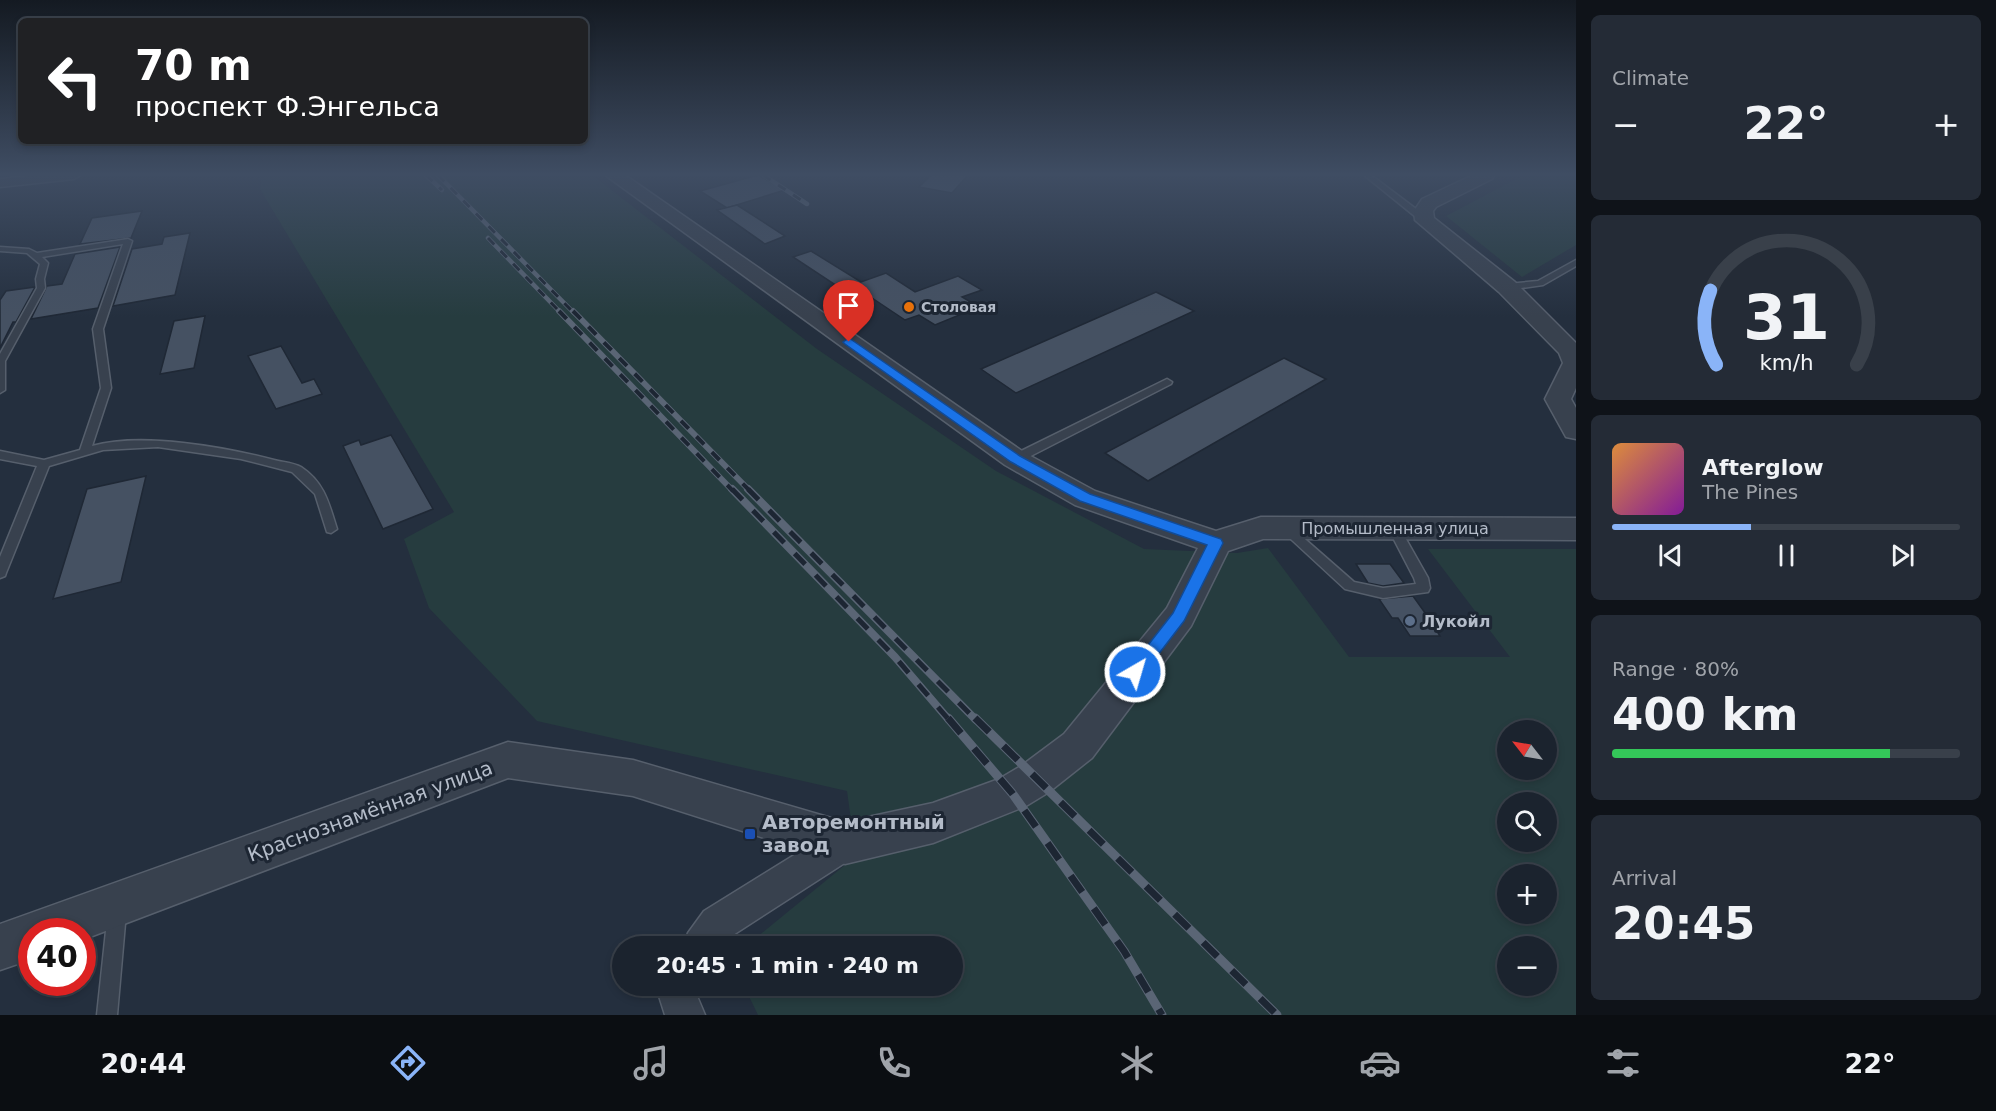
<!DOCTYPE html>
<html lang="en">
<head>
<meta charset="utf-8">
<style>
	body { margin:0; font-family:"DejaVu Sans",sans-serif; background:#242b36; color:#f1f3f6; height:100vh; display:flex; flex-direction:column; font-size:22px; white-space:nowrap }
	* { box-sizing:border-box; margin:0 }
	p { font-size:20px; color:#a0a4aa }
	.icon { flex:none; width:33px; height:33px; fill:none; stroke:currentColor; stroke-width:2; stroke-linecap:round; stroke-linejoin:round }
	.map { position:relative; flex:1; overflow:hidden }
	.side { display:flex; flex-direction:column; gap:15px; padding:15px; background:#0f1319; width:420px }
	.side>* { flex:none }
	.top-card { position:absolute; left:18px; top:18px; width:570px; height:126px; border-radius:9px; box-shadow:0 3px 9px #0003,0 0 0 2px #39404a; background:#202124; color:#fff; overflow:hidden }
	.needle { width:39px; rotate:301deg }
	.tools { position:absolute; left:1497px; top:720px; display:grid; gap:12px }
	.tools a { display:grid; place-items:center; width:60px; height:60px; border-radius:50%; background:#1b232e; box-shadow:0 3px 9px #0003,0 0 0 2px #39404a; font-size:30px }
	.speed { position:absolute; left:18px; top:918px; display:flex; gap:12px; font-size:30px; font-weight:700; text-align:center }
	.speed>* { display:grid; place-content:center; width:78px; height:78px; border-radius:50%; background:#1b232e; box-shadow:0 3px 9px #0003,0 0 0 2px #39404a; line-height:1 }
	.speed .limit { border:9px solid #d22; background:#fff; color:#111 }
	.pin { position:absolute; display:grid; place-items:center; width:51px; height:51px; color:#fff; margin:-62px -26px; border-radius:50% 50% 50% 0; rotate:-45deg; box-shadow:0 0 6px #0007 }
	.pin .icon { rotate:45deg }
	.me { position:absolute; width:66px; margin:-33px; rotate:38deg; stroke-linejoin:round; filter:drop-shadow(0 0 4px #0008) }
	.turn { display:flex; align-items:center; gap:21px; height:126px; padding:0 18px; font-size:27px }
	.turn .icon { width:78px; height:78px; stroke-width:2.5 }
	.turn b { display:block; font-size:42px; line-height:51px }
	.big { font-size:45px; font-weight:700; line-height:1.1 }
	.side .tile { flex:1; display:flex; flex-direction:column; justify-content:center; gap:9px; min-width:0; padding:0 21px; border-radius:9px; background:#242b36 }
	.side .dial { align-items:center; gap:0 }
	.dial svg { height:156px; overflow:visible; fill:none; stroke:#39404a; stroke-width:7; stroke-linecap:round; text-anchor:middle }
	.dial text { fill:#f1f3f6; stroke:none }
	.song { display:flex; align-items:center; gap:18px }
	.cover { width:72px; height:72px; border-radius:9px; background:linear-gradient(135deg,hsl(30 70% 55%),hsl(290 70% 35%)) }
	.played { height:6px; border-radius:3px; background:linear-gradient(90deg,#8ab4f8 40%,#39404a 40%) }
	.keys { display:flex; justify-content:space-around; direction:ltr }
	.heat { display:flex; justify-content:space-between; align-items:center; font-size:33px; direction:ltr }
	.charge { height:9px; border-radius:4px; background:linear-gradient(90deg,#34c759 80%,#39404a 0) }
	.trip { position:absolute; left:612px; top:936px; width:351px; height:60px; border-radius:30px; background:#1b232e; box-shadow:0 3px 9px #0003,0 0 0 2px #39404a; font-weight:700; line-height:60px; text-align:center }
	.tab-bar { display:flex; height:96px; justify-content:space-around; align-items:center; background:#0b0e12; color:#a0a4aa }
	.tab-bar .icon { width:42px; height:42px }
	.tab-bar .active { color:#8ab4f8 }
	.tab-bar b { font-size:27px; color:#f1f3f6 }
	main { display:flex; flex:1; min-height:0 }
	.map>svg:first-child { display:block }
	.green { fill:#263c3f; fill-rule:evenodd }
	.building { fill:#455162; stroke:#1f2835; stroke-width:1.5 }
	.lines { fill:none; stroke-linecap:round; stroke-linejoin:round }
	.service-casing { stroke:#565f6c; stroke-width:3 }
	.minor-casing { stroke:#565f6c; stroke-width:3 }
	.tertiary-casing { stroke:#565f6c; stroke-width:3 }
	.service { fill:#38414e; fill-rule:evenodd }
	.minor { fill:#38414e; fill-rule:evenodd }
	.tertiary { fill:#38414e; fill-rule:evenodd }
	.rail-far3-casing { stroke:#5a6575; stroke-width:4.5 }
	.rail-far2-casing { stroke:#5a6575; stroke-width:6 }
	.rail-far1-casing { stroke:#5a6575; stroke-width:8 }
	.rail-casing { stroke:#5a6575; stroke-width:9 }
	.rail-far3 { stroke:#1d2633; stroke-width:3; stroke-dasharray:9; stroke-linecap:butt }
	.rail-far2 { stroke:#1d2633; stroke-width:4; stroke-dasharray:11; stroke-linecap:butt }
	.rail-far1 { stroke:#1d2633; stroke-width:5; stroke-dasharray:15; stroke-linecap:butt }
	.rail { stroke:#1d2633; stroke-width:7; stroke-dasharray:20; stroke-linecap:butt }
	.route { fill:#1a73e8; stroke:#114b97; stroke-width:1.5 }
	.food-dot { fill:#e8710a; stroke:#1d2633; stroke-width:2 }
	.service-dot { fill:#5c6f8a; stroke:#1d2633; stroke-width:2 }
	.transit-dot { fill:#1a4fb4; stroke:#1d2633; stroke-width:2 }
	.labels { text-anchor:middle; stroke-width:6; stroke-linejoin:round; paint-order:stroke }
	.far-poi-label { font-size:14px; font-weight:bold; fill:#b4bcc9; stroke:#1d2633; text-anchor:start }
	.street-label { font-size:16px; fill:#b4bcc9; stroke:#1d2633 }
	.poi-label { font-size:16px; font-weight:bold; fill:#b4bcc9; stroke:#1d2633; text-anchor:start }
	.near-street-label { font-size:20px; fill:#b4bcc9; stroke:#1d2633 }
	.near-poi-label { font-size:20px; font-weight:bold; fill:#b4bcc9; stroke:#1d2633; text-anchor:start }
</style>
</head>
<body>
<main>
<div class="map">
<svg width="1576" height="1015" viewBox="0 0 1576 1015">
	<rect width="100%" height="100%" fill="#242f3e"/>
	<g class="green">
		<path d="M262,175H592L817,349L996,471L1144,549L1237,553L1268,548L1349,657H1510L1428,549H1576V1015H758L744,986H952V946H746L856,856L847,791L537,721L429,608L404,539L454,512L260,189ZM1508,730H1546V770H1508ZM1508,802H1546V842H1508ZM1508,874H1546V914H1508ZM1508,946H1546V986H1508Z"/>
		<polygon points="1524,175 1576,175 1576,245 1522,277 1446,216"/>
	</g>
	<g class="building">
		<polygon points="758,175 785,190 727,208 700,191"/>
		<polygon points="931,175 968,175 952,193 919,187"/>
		<polygon points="737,205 785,236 765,244 717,210"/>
		<polygon points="142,211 131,238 80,244 92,218"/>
		<polygon points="190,233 175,295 113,306 132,249 162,244 164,237"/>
		<polygon points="120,247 98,308 31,319 47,286 62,284 75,254"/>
		<polygon points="811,251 861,282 886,273 915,292 958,276 982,290 962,297 979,307 935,325 919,315 905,320 857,288 846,292 793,257"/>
		<polygon points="35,287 16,322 13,322 0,348 0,300 6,291"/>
		<polygon points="1156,292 1194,311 1016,393 981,369"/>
		<polygon points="205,316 194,368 160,374 174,321"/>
		<polygon points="281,346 302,383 314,379 322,394 276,409 248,356"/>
		<polygon points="1284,358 1326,379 1148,481 1105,453"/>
		<polygon points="391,435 433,509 383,529 343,446 359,440 361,445"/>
		<polygon points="146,476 121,582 53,599 87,489"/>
		<polygon points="1356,564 1390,564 1404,583 1383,586 1368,583"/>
		<polygon points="1413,596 1428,617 1440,636 1410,636 1398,618 1392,618 1379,599"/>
	</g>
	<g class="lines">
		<defs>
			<g id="service">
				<polygon points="1364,175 1371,175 1428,218 1428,222 1422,222"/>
				<path d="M128,239L132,241L103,329L111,388L92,446C142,432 225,447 274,460C282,462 294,463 301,467C325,483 329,504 337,529L331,533L327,532L315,494L292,472L241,459L158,447L103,450L49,466L6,573L5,576L0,578V557L37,466L0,459V451L44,460L80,450L101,388L93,329L123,244L42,257L48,263L44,279L45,288L5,361V390L0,393V354L37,288L36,279L40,264L27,253L0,251V247L29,249L37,253Z"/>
				<polygon points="1576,260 1576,266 1543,285 1507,290 1503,287 1507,284 1538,281"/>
				<polygon points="1167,379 1172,382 1171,384 1019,462 1011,462 1009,459 1011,456"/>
				<polygon points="1394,524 1398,525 1428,578 1430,588 1428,592 1383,598 1345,589 1280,529 1286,525 1290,526 1354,582 1383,588 1416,584 1414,578 1388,528"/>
				<polygon points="117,903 123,906 126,912 117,1015 97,1015 108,912 111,906"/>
			</g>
			<g id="minor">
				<polygon points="38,175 81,175 74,179 0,187 0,179"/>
				<polygon points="845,827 857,831 862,843 857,855 730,937 723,946 683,946 688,933 704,911 833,831"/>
				<polygon points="663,986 701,986 697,996 705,1015 665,1015 659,996"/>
			</g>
			<g id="tertiary">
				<polygon points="605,175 625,175 1025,453 1095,491 1216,531 1261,517 1576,518 1576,540 1263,539 1228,551 1191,626 1092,758 1049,792 1026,806 933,843 845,864 633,796 508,778 82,940 82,932 32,932 32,959 0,970 0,924 508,742 633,760 845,822 933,803 999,779 1021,766 1064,734 1167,608 1198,548 1075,505 1005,465"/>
				<polygon points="1473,175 1495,175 1492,179 1436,207 1433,211 1434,218 1515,282 1576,343 1576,388 1571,399 1576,408 1576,439 1566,437 1545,399 1563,363 1559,353 1499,292 1415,220 1414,211 1422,199"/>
			</g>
		</defs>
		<use href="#service" class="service-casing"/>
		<use href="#minor" class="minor-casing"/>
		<use href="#tertiary" class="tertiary-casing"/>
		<use href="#service" class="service"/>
		<use href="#minor" class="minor"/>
		<use href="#tertiary" class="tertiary"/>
		<defs>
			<g id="rail-far3">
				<polyline points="426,175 442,190"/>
				<polyline points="438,175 574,313"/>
				<polyline points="763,175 807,204"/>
				<polyline points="488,238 561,313"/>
			</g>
			<g id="rail-far2">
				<polyline points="559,311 733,491"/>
				<polyline points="573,311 750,491"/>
			</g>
			<g id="rail-far1">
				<polyline points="732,489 895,657 949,720"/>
				<polyline points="748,489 976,720"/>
			</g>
			<g id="rail">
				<polyline points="948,718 1012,793 1124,951 1162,1015"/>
				<polyline points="975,718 1277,1015"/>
			</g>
		</defs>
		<use href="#rail-far3" class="rail-far3-casing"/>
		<use href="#rail-far2" class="rail-far2-casing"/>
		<use href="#rail-far1" class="rail-far1-casing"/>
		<use href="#rail" class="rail-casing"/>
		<use href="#rail-far3" class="rail-far3"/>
		<use href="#rail-far2" class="rail-far2"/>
		<use href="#rail-far1" class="rail-far1"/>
		<use href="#rail" class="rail"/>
	</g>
	<linearGradient id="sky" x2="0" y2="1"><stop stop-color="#141a22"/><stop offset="0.55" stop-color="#3f4d63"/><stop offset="1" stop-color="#3f4d63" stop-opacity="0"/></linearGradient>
	<rect width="1576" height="317" fill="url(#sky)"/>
	<polygon class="route" points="849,338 1020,456 1090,494 1221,539 1223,543 1184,621 1141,677 1135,679 1130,677 1127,672 1173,613 1207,545 1080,501 1011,462 845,344 843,342"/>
	<circle class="food-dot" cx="909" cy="307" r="6"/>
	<circle class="service-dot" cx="1410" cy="621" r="6"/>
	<rect class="transit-dot" x="744" y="828" width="12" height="12" rx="3"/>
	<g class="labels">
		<g class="far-poi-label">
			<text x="921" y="312">Столовая</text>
		</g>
		<g class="street-label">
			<text x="1395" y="534">Промышленная улица</text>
		</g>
		<g class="poi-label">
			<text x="1422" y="627">Лукойл</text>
		</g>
		<g class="near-street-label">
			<text transform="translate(370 811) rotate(-20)" y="7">Краснознамённая улица</text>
		</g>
		<g class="near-poi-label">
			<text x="762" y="829">Авторемонтный<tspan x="762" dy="23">завод</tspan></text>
		</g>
	</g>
</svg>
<div class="tools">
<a><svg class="needle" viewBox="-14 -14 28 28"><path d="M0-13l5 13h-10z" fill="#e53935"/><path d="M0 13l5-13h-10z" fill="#a0a4aa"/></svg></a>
<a><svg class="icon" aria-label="search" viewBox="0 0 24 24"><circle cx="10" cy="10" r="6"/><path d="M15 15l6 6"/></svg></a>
<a>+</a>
<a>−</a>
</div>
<div class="speed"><div class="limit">40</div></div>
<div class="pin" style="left:849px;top:342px;background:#d93025"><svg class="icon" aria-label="arrive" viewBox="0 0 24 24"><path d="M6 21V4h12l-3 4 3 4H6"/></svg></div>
<svg class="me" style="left:1135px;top:672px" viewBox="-20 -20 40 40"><circle r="17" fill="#1a73e8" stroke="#fff" stroke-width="3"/><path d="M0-11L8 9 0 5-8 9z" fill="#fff"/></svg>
<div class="trip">20:45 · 1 min · 240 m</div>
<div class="top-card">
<div class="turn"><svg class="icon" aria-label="left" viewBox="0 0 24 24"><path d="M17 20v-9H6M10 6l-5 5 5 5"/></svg><div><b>70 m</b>проспект Ф.Энгельса</div></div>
</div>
</div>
<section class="side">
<div class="tile"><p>Climate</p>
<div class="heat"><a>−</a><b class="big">22°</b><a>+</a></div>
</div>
<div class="tile dial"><svg viewBox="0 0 100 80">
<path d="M14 69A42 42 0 1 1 86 69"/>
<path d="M14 69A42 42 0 0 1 11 31" stroke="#8ab4f8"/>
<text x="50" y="56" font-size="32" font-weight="700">31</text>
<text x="50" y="72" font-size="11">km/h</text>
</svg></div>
<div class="tile">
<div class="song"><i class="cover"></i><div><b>Afterglow</b><p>The Pines</p></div></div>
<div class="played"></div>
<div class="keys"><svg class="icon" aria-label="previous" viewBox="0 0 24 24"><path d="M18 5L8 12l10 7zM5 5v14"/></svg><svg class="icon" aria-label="pause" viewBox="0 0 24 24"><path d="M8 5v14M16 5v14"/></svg><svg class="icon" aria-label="next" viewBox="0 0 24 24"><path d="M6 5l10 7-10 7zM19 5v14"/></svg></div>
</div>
<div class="tile"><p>Range · 80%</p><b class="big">400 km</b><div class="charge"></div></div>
<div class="tile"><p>Arrival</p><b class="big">20:45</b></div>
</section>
</main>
<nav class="tab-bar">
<b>20:44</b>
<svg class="icon active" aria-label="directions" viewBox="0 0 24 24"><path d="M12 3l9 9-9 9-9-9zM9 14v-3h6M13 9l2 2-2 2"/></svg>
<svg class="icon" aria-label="music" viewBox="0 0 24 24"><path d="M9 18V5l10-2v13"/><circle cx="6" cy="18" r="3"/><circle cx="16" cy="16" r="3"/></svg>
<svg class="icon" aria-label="phone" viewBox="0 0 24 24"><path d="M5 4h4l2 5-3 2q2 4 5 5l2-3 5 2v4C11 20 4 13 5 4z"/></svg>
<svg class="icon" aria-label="climate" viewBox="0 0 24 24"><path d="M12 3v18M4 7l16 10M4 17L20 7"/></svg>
<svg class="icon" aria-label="car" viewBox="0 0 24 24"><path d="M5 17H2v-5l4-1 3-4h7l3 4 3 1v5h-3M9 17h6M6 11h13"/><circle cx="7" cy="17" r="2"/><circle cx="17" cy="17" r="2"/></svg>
<svg class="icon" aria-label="filters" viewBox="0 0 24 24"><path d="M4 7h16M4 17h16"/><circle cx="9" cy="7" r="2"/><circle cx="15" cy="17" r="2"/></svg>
<b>22°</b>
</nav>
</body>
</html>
